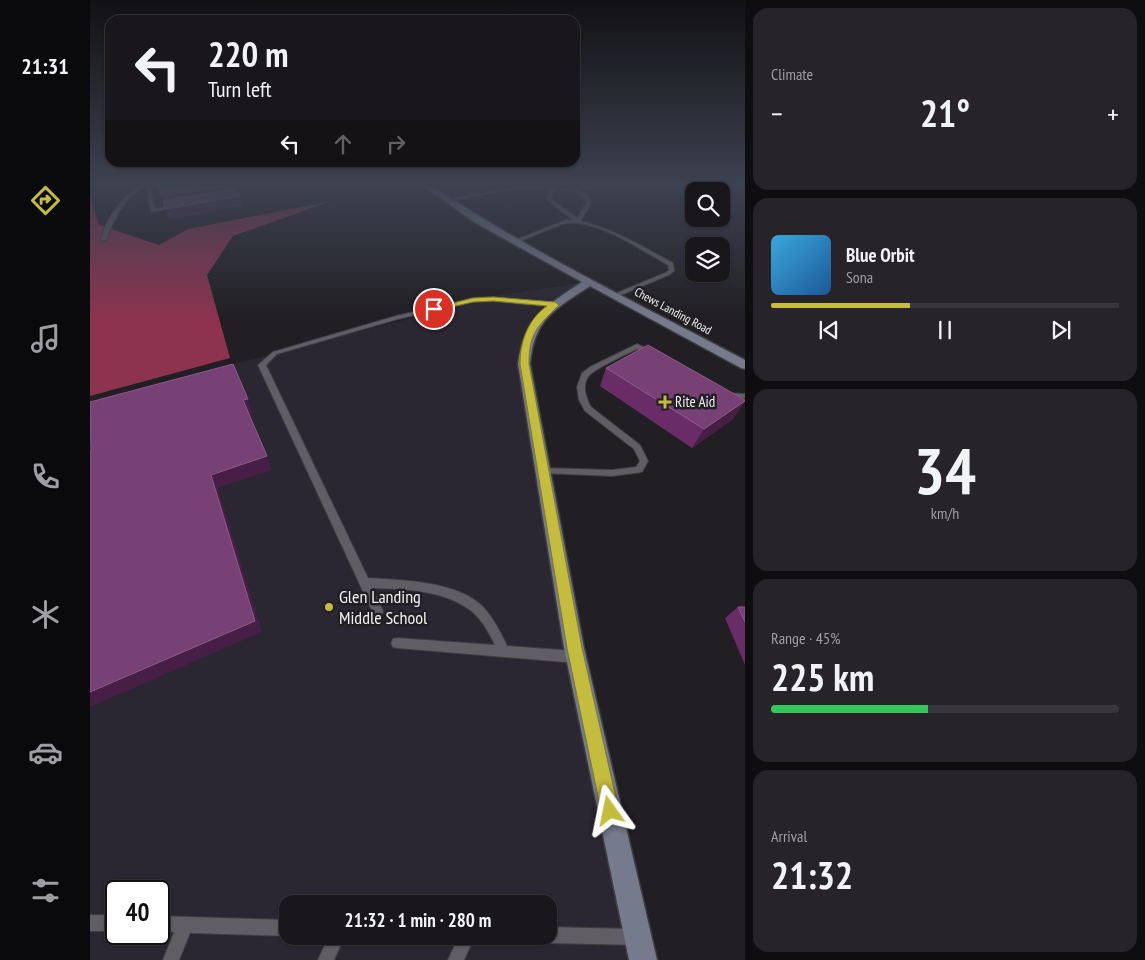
<!DOCTYPE html>
<html lang="en">
<head>
<meta charset="utf-8">
<style>
	body { margin:0; font-family:"PT Sans Narrow",sans-serif; background:#262428; color:#f1f3f6; height:100vh; display:flex; flex-direction:column; font-size:19px; white-space:nowrap }
	* { box-sizing:border-box; margin:0 }
	p { font-size:16px; color:#9f9fa3 }
	.icon { flex:none; width:28px; height:28px; fill:none; stroke:currentColor; stroke-width:2; stroke-linecap:round; stroke-linejoin:round }
	.map { position:relative; flex:1; overflow:hidden }
	.panel { display:flex; flex-direction:column; gap:8px; padding:8px; background:#0e0d0f; width:400px }
	.panel>* { flex:none }
	.hud { position:absolute; left:15px; top:15px; width:475px; height:152px; border-radius:15px; box-shadow:0 1px 4px #0004,0 0 0 1px #37363a; background:#19171b; color:#f1f3f6; overflow:hidden }
	.tools { position:absolute; left:595px; top:182px; display:grid; gap:10px }
	.tools a { display:grid; place-items:center; width:45px; height:45px; border-radius:10px; background:#19171b; box-shadow:0 1px 4px #0004,0 0 0 1px #37363a; font-size:25px }
	.speed { position:absolute; left:15px; top:880px; display:flex; gap:10px; font-size:25px; font-weight:700; text-align:center }
	.speed>* { display:grid; place-content:center; width:65px; height:65px; border-radius:50%; background:#19171b; box-shadow:0 1px 4px #0004,0 0 0 1px #37363a; line-height:1 }
	.speed .limit { border:2px solid #111; border-radius:8px; background:#fff; color:#111 }
	.pin { position:absolute; display:grid; place-items:center; width:42px; height:42px; color:#fff; margin:-21px; border:2px solid #fff; border-radius:50%; box-shadow:0 1px 5px #0007 }
	.me { position:absolute; width:55px; margin:-28px; rotate:348deg; stroke-linejoin:round; filter:drop-shadow(0 0 4px #0008) }
	.turn { display:flex; align-items:center; gap:18px; height:105px; padding:0 20px; font-size:22px }
	.turn .icon { width:65px; height:65px; stroke-width:2.5 }
	.turn b { display:block; font-size:35px; line-height:42px }
	.lanes { display:flex; align-items:center; height:48px; padding:0 20px; background:#0003; justify-content:center; gap:25px; direction:ltr }
	.lanes .off { opacity:.35 }
	.big { font-size:38px; font-weight:600; line-height:1.1 }
	.panel .card { flex:1; display:flex; flex-direction:column; justify-content:center; gap:8px; min-width:0; padding:0 18px; border-radius:15px; background:#262428 }
	.panel .dial { align-items:center; gap:0 }
	.dial b { font-size:65px; line-height:1 }
	.song { display:flex; align-items:center; gap:15px }
	.cover { width:60px; height:60px; border-radius:8px; background:linear-gradient(135deg,hsl(200 70% 55%),hsl(210 70% 35%)) }
	.played { height:5px; border-radius:2px; background:linear-gradient(90deg,#c4bc3d 40%,#37363a 40%) }
	.keys { display:flex; justify-content:space-around; direction:ltr }
	.heat { display:flex; justify-content:space-between; align-items:center; font-size:28px; direction:ltr }
	.charge { height:8px; border-radius:4px; background:linear-gradient(90deg,#34c759 45%,#37363a 0) }
	.trip { position:absolute; left:189px; top:895px; width:278px; height:50px; border-radius:15px; background:#19171b; box-shadow:0 1px 4px #0004,0 0 0 1px #37363a; font-weight:600; line-height:50px; text-align:center }
	main { display:flex; flex:1; min-height:0 }
	.dock { display:flex; flex-direction:column; width:90px; justify-content:space-around; align-items:center; background:#0a090b; color:#9f9fa3 }
	.dock .icon { width:35px; height:35px }
	.dock .selected { color:#c4bc3d }
	.dock b { font-size:22px; color:#f1f3f6 }
	.map>svg:first-child { display:block }
	.built { fill:#2a2732; fill-rule:evenodd }
	.forest { fill:#8d334f }
	.lines { fill:none; stroke-linecap:round; stroke-linejoin:round }
	.lane-casing { stroke:#3d3c40; stroke-width:2 }
	.secondary-casing { stroke:#3d3c40; stroke-width:3 }
	.lane { fill:#605e64; fill-rule:evenodd }
	.secondary { fill:#757a8c; fill-rule:evenodd }
	.wall { fill:#6a2c66 }
	.shaded-wall { fill:#471e45 }
	.building { fill:#784175; stroke:#8b5c89 }
	.route { fill:#c4bc3d; stroke:#7f7a28 }
	.poi-dot { fill:#c4bc3d; stroke:#211f24; stroke-width:2 }
	.labels { text-anchor:middle; stroke-width:5; stroke-linejoin:round; paint-order:stroke }
	.far-street-label { font-size:12px; fill:#f0eff3; stroke:#211f24 }
	.poi-label { font-size:15px; fill:#f0eff3; stroke:#211f24; text-anchor:start }
	.near-poi-label { font-size:18px; fill:#f0eff3; stroke:#211f24; text-anchor:start }
</style>
</head>
<body>
<main>
<nav class="dock">
<b>21:31</b>
<svg class="icon selected" aria-label="directions" viewBox="0 0 24 24"><path d="M12 3l9 9-9 9-9-9zM9 14v-3h6M13 9l2 2-2 2"/></svg>
<svg class="icon" aria-label="music" viewBox="0 0 24 24"><path d="M9 18V5l10-2v13"/><circle cx="6" cy="18" r="3"/><circle cx="16" cy="16" r="3"/></svg>
<svg class="icon" aria-label="phone" viewBox="0 0 24 24"><path d="M5 4h4l2 5-3 2q2 4 5 5l2-3 5 2v4C11 20 4 13 5 4z"/></svg>
<svg class="icon" aria-label="climate" viewBox="0 0 24 24"><path d="M12 3v18M4 7l16 10M4 17L20 7"/></svg>
<svg class="icon" aria-label="car" viewBox="0 0 24 24"><path d="M5 17H2v-5l4-1 3-4h7l3 4 3 1v5h-3M9 17h6M6 11h13"/><circle cx="7" cy="17" r="2"/><circle cx="17" cy="17" r="2"/></svg>
<svg class="icon" aria-label="filters" viewBox="0 0 24 24"><path d="M4 7h16M4 17h16"/><circle cx="9" cy="7" r="2"/><circle cx="15" cy="17" r="2"/></svg>
</nav>
<div class="map">
<svg width="655" height="960" viewBox="0 0 655 960">
	<rect width="100%" height="100%" fill="#211f24"/>
	<path class="built" d="M499,282L457,310L434,348L553,960H0V402L409,295ZM26,891H69V934H26ZM198,904H458V936H198Z"/>
	<polygon class="forest" points="0,197 9,225 69,245 98,229 242,201 143,236 117,275 140,358 0,396"/>
	<g class="lines">
		<defs>
			<g id="lane">
				<path d="M51,184H60L65,209L86,206L88,207L61,212L56,185C34,197 25,218 16,240L11,241C13,222 34,194 51,184Z"/>
				<path d="M499,184H505L496,189L487,190L498,195L501,202L491,221C524,229 553,247 583,263L584,271L579,275L526,297H522V295L575,273L579,270L578,265C553,251 509,221 480,223C470,223 439,238 427,243H423V241L476,220H483L457,200L458,192L461,189L429,188L357,201L355,200L429,186L484,188ZM467,189C478,190 491,191 497,202L487,218L461,199L462,193Z"/>
				<path d="M403,297L465,303L468,305L465,307L403,301L383,302L308,319L187,354L176,365L278,578C312,580 363,581 390,604C402,615 410,631 417,646L486,651L490,653L492,657L490,661L486,663L307,648L303,647L301,643L303,639L307,638L405,645C398,631 390,616 377,608C351,590 313,589 282,588L293,611L292,615L288,616L284,615L168,365L183,352L306,316L383,298Z"/>
				<path d="M547,344L566,353L563,355L547,349C537,354 503,369 498,377C492,386 496,398 501,407L550,445L558,461L552,472L522,476L450,473L449,471L450,469L453,468L522,470L546,467L550,461L544,449L495,411L489,400L487,387L492,373L500,367Z"/>
				<polygon points="635,393 655,394 655,398 638,397 635,397 634,395"/>
				<rect x="0" y="915" width="26" height="16"/>
				<polygon points="69,916 198,920 198,936 100,933 89,960 73,960 84,932 69,932"/>
				<polygon points="458,927 545,929 551,931 553,937 551,943 545,945 458,943 452,941 451,936 458,936"/>
				<polygon points="239,936 255,936 244,960 228,960"/>
				<polygon points="369,936 385,936 374,960 358,960"/>
			</g>
			<path id="secondary" d="M331,184H339C439,251 549,304 655,360V369L651,368L500,286C465,309 444,319 440,364L494,648L567,960H539L474,648L428,364C433,319 457,305 492,282L384,222Z"/>
		</defs>
		<use href="#lane" class="lane-casing"/>
		<use href="#secondary" class="secondary-casing"/>
		<use href="#lane" class="lane"/>
		<use href="#secondary" class="secondary"/>
	</g>
	<g class="wall">
		<polygon points="516,368 655,401 643,419 602,448 510,386"/>
		<polygon points="648,607 655,607 655,665 635,618"/>
	</g>
	<g class="shaded-wall">
		<polygon points="269,184 288,184 288,185 269,188"/>
		<polygon points="135,186 138,196 74,206 71,195"/>
		<polygon points="150,196 153,206 79,220 75,209"/>
		<polygon points="158,399 163,413 158,414 153,400"/>
		<polygon points="655,401 643,419 602,448 614,429"/>
		<polygon points="177,456 182,470 128,488 172,632 0,707 0,692 121,475"/>
	</g>
	<g class="building">
		<polygon points="67,184 81,184 82,187 97,184 143,184 150,196 75,209 73,201 137,190 139,188 135,186 71,195"/>
		<polygon points="558,345 655,400 655,401 614,429 516,368"/>
		<polygon points="143,364 158,399 153,400 177,456 121,475 165,621 0,692 0,451 1,451 0,402"/>
		<polygon points="648,607 655,607 655,622"/>
	</g>
	<linearGradient id="sky" x2="0" y2="1"><stop stop-color="#121114"/><stop offset="0.58" stop-color="#3d4250"/><stop offset="1" stop-color="#3d4250" stop-opacity="0"/></linearGradient>
	<rect width="655" height="319" fill="url(#sky)"/>
	<path class="route" d="M403,297L465,302L469,305C448,326 439,332 439,364L492,648L529,811L526,818L520,820L514,818L511,811L477,648L430,364C430,342 438,319 457,306L403,301L383,302L344,311L340,309L383,298Z"/>
	<g class="poi-dot">
		<path d="M572.5 394.5h5v5h5v5h-5v5h-5v-5h-5v-5h5z"/>
		<circle cx="239" cy="607" r="5"/>
	</g>
	<g class="labels">
		<g class="far-street-label">
			<text transform="translate(583 311) rotate(28)" y="4">Chews Landing Road</text>
		</g>
		<g class="poi-label">
			<text x="585" y="407">Rite Aid</text>
		</g>
		<g class="near-poi-label">
			<text x="249" y="603">Glen Landing<tspan x="249" dy="21">Middle School</tspan></text>
		</g>
	</g>
</svg>
<div class="tools">
<a><svg class="icon" aria-label="search" viewBox="0 0 24 24"><circle cx="10" cy="10" r="6"/><path d="M15 15l6 6"/></svg></a>
<a><svg class="icon" aria-label="layers" viewBox="0 0 24 24"><path d="M12 4l9 5-9 5-9-5zM3 14l9 5 9-5"/></svg></a>
</div>
<div class="speed"><div class="limit">40</div></div>
<div class="pin" style="left:344px;top:309px;background:#d93025"><svg class="icon" aria-label="arrive" viewBox="0 0 24 24"><path d="M6 21V4h12l-3 4 3 4H6"/></svg></div>
<svg class="me" style="left:520px;top:811px" viewBox="-20 -20 40 40"><path d="M0-17L14 15 0 8-14 15z" fill="#c4bc3d" stroke="#fff" stroke-width="4"/></svg>
<div class="trip">21:32 · 1 min · 280 m</div>
<div class="hud">
<div class="turn"><svg class="icon" aria-label="left" viewBox="0 0 24 24"><path d="M17 20v-9H6M10 6l-5 5 5 5"/></svg><div><b>220 m</b>Turn left</div></div>
<div class="lanes"><svg class="icon" aria-label="left" viewBox="0 0 24 24"><path d="M17 20v-9H6M10 6l-5 5 5 5"/></svg><svg class="icon off" aria-label="ahead" viewBox="0 0 24 24"><path d="M12 20V5M6 11l6-6 6 6"/></svg><svg class="icon off" aria-label="right" viewBox="0 0 24 24"><path d="M7 20v-9h11M14 6l5 5-5 5"/></svg></div>
</div>
</div>
<section class="panel">
<div class="card"><p>Climate</p>
<div class="heat"><a>−</a><b class="big">21°</b><a>+</a></div>
</div>
<div class="card">
<div class="song"><i class="cover"></i><div><b>Blue Orbit</b><p>Sona</p></div></div>
<div class="played"></div>
<div class="keys"><svg class="icon" aria-label="previous" viewBox="0 0 24 24"><path d="M18 5L8 12l10 7zM5 5v14"/></svg><svg class="icon" aria-label="pause" viewBox="0 0 24 24"><path d="M8 5v14M16 5v14"/></svg><svg class="icon" aria-label="next" viewBox="0 0 24 24"><path d="M6 5l10 7-10 7zM19 5v14"/></svg></div>
</div>
<div class="card dial"><b>34</b><p>km/h</p></div>
<div class="card"><p>Range · 45%</p><b class="big">225 km</b><div class="charge"></div></div>
<div class="card"><p>Arrival</p><b class="big">21:32</b></div>
</section>
</main>
</body>
</html>
